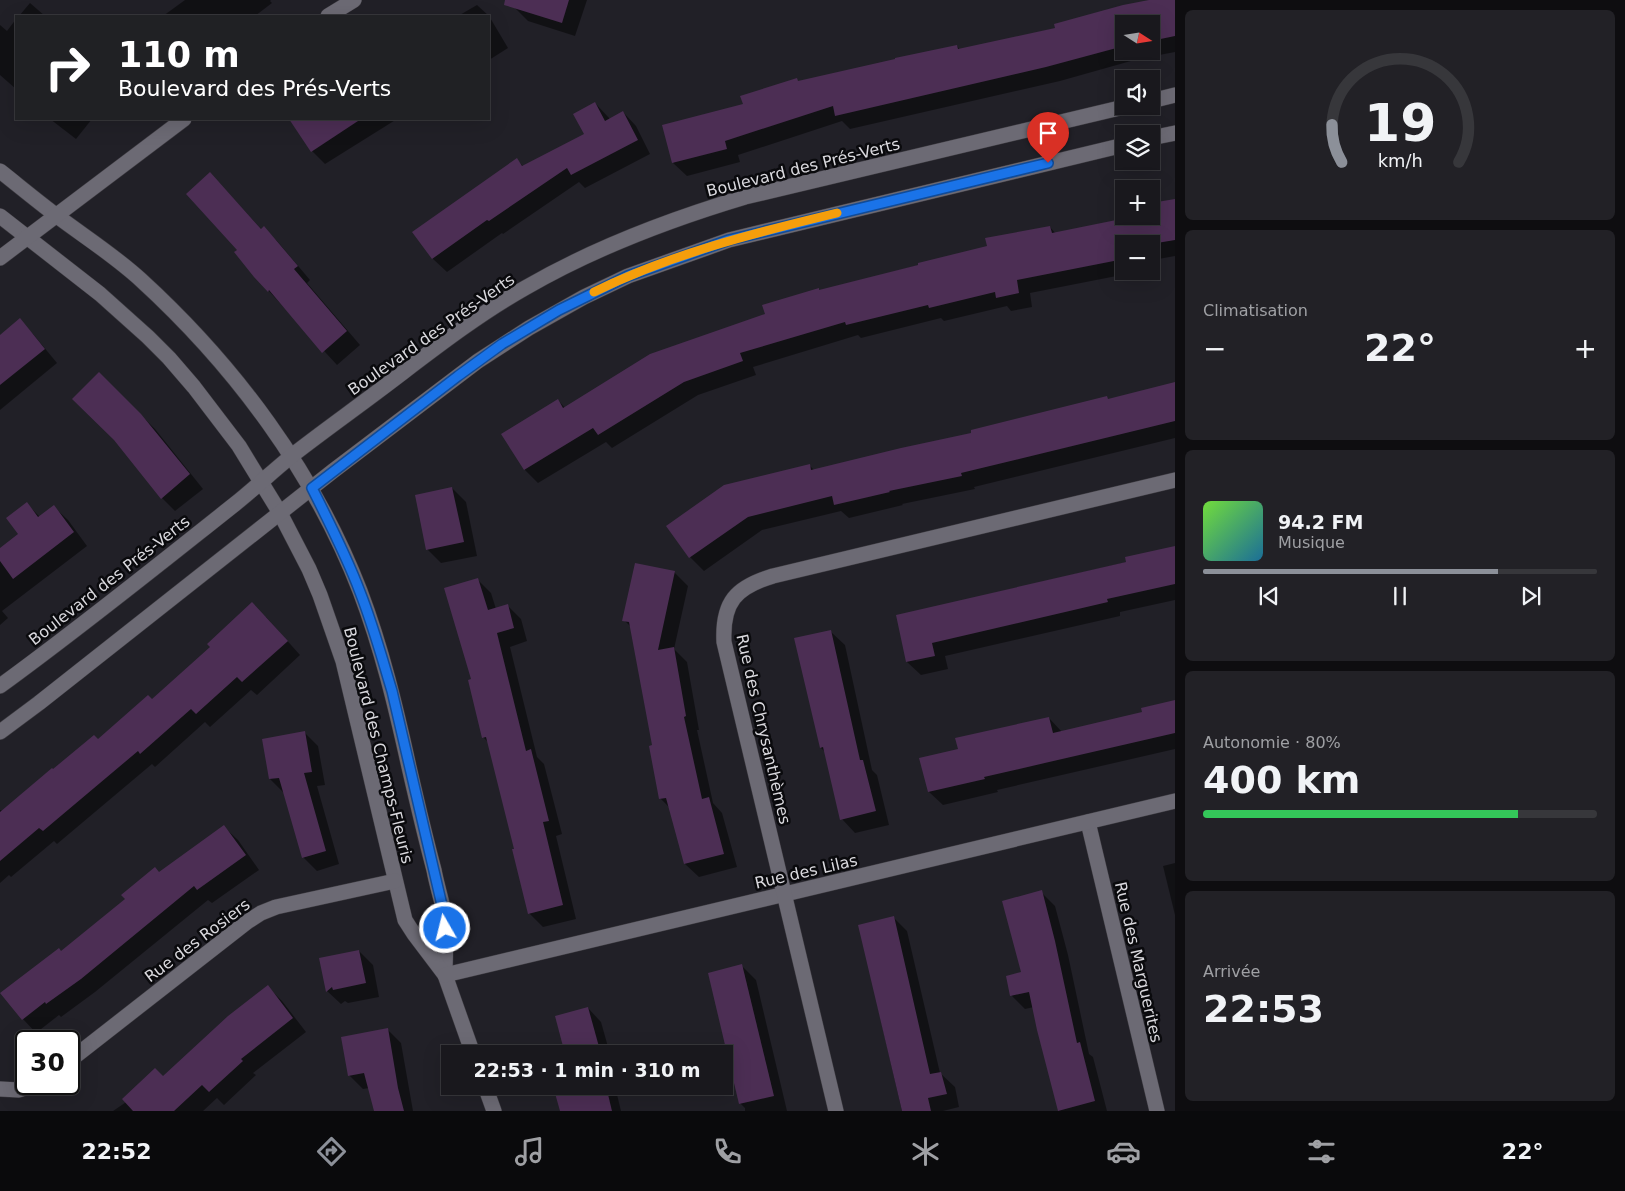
<!DOCTYPE html>
<html lang="fr">
<head>
<meta charset="utf-8">
<style>
	body { margin:0; font-family:"DejaVu Sans",sans-serif; background:#222126; color:#f1f3f6; height:100vh; display:flex; flex-direction:column; font-size:19px; white-space:nowrap }
	* { box-sizing:border-box; margin:0 }
	p { font-size:16px; color:#9fa0a4 }
	.icon { flex:none; width:28px; height:28px; fill:none; stroke:currentColor; stroke-width:2; stroke-linecap:round; stroke-linejoin:round }
	.map { position:relative; flex:1; overflow:hidden }
	.panel { display:flex; flex-direction:column; gap:10px; padding:10px; background:#0e0d10; width:450px }
	.panel>* { flex:none }
	.hud { position:absolute; left:15px; top:15px; width:475px; height:105px; border-radius:0px; box-shadow:0 5px 20px #0002,0 0 0 1px #37373b; background:#202124; color:#fff; overflow:hidden }
	.needle { width:32px; rotate:102deg }
	.controls { position:absolute; left:1115px; top:15px; display:grid; gap:10px }
	.controls a { display:grid; place-items:center; width:45px; height:45px; border-radius:0px; background:#19181d; box-shadow:0 5px 20px #0002,0 0 0 1px #37373b; font-size:25px }
	.speed { position:absolute; left:15px; top:1030px; display:flex; gap:10px; font-size:25px; font-weight:700; text-align:center }
	.speed>* { display:grid; place-content:center; width:65px; height:65px; border-radius:50%; background:#19181d; box-shadow:0 5px 20px #0002,0 0 0 1px #37373b; line-height:1 }
	.speed .limit { border:2px solid #111; border-radius:8px; background:#fff; color:#111 }
	.pin { position:absolute; display:grid; place-items:center; width:42px; height:42px; color:#fff; margin:-51px -21px; border-radius:50% 50% 50% 0; rotate:-45deg; box-shadow:0 0 5px #0007 }
	.pin .icon { rotate:45deg }
	.me { position:absolute; width:55px; margin:-28px; rotate:352deg; stroke-linejoin:round; filter:drop-shadow(0 0 4px #0008) }
	.turn { display:flex; align-items:center; gap:18px; height:105px; padding:0 20px; font-size:22px }
	.turn .icon { width:65px; height:65px; stroke-width:2.5 }
	.turn b { display:block; font-size:35px; line-height:42px }
	.big { font-size:38px; font-weight:700; line-height:1.1 }
	.panel .widget { flex:1; display:flex; flex-direction:column; justify-content:center; gap:8px; min-width:0; padding:0 18px; border-radius:8px; background:#222126 }
	.panel .dial { align-items:center; gap:0 }
	.dial svg { height:130px; overflow:visible; fill:none; stroke:#37373b; stroke-width:7; stroke-linecap:round; text-anchor:middle }
	.dial text { fill:#f1f3f6; stroke:none }
	.song { display:flex; align-items:center; gap:15px }
	.cover { width:60px; height:60px; border-radius:8px; background:linear-gradient(135deg,hsl(100 70% 55%),hsl(200 70% 35%)) }
	.played { height:5px; border-radius:2px; background:linear-gradient(90deg,#8c9099 75%,#37373b 75%) }
	.keys { display:flex; justify-content:space-around; direction:ltr }
	.heat { display:flex; justify-content:space-between; align-items:center; font-size:28px; direction:ltr }
	.charge { height:8px; border-radius:4px; background:linear-gradient(90deg,#34c759 80%,#37373b 0) }
	.trip { position:absolute; left:441px; top:1045px; width:292px; height:50px; border-radius:0px; background:#19181d; box-shadow:0 5px 20px #0002,0 0 0 1px #37373b; font-weight:700; line-height:50px; text-align:center }
	.menu { display:flex; height:80px; justify-content:space-around; align-items:center; background:#0a0a0c; color:#9fa0a4 }
	.menu .icon { width:35px; height:35px }
	.menu .on { color:#8c9099 }
	.menu b { font-size:22px; color:#f1f3f6 }
	main { display:flex; flex:1; min-height:0 }
	.map>svg:first-child { display:block }
	.shadow { fill:#0007; fill-rule:evenodd }
	.building { fill:#4c2e54 }
	.lines { fill:none; stroke-linecap:round; stroke-linejoin:round }
	.minor-casing { stroke:#3d3b41; stroke-width:16 }
	.minor { stroke:#6c6a74; stroke-width:15 }
	.route-casing { stroke:#114b97; stroke-width:12 }
	.route { stroke:#1a73e8; stroke-width:9 }
	.slow { stroke:#f59e0b; stroke-width:9 }
	.labels { text-anchor:middle; stroke-width:5; stroke-linejoin:round; paint-order:stroke }
	.street-label { font-size:16px; fill:#dad9de; stroke:#0a0a0d }
</style>
</head>
<body>
<main>
<div class="map">
<svg width="1175" height="1111" viewBox="0 0 1175 1111">
	<rect width="100%" height="100%" fill="#212027"/>
	<g class="shadow">
		<polygon points="185,0 271,0 270,1 272,3 255,16 163,16"/>
		<polygon points="516,0 587,0 575,36 528,21 514,7"/>
		<path d="M1155,0H1175V52L1138,59L1060,81L850,129L842,121L738,155L740,162L687,176L673,163L744,105L799,82L957,46L960,50L1057,28ZM1124,24H1151V51H1124Z"/>
		<polygon points="30,3 45,16 46,16 19,16"/>
		<polygon points="477,5 489,16 458,16"/>
		<polygon points="489,16 508,48 489,60"/>
		<polygon points="16,19 16,89 0,75 0,25 7,31"/>
		<polygon points="595,103 610,119 623,112 636,126 650,154 585,188 579,182 503,234 502,233 447,272 433,259 414,232 517,160 524,167 585,135"/>
		<polygon points="50,119 92,119 76,139"/>
		<polygon points="298,119 397,119 325,164 312,151 293,122"/>
		<polygon points="223,187 262,230 264,228 277,241 310,280 307,283 360,345 337,365 255,276 238,250"/>
		<polygon points="1175,200 1175,256 1153,260 1155,269 1151,269 1151,244 1124,244 1124,271 1142,271 1030,293 1032,307 1011,311 1007,306 944,321 941,318 861,338 858,335 753,367 756,375 698,395 612,448 606,442 538,483 525,470 503,434 558,400 565,408 820,291 988,247 1050,227 1056,234 1151,216"/>
		<polygon points="19,320 33,334 57,363 0,410 0,336"/>
		<polygon points="99,374 155,429 203,489 175,511 162,498"/>
		<polygon points="1175,383 1175,438 974,487 975,489 902,504 903,505 849,518 841,511 762,530 704,571 690,557 668,526 810,466 814,470 973,434"/>
		<polygon points="452,488 466,502 477,556 441,563 427,549"/>
		<polygon points="27,504 40,517 54,507 68,520 87,546 2,611 8,618 0,625 0,550 20,534"/>
		<polygon points="1175,547 1175,600 1120,612 1120,616 945,656 948,669 921,675 907,662 897,616 1127,562"/>
		<polygon points="674,572 688,586 674,649 687,662 699,730 697,730 713,803 722,813 737,867 699,877 685,864 671,809 660,798 653,746 632,628 624,620"/>
		<polygon points="478,580 491,593 496,609 508,606 521,619 527,641 510,647 537,757 544,764 562,834 556,836 576,919 543,927 529,913 516,850 489,743 483,737 473,680"/>
		<polygon points="266,617 300,655 257,695 251,690 210,727 205,722 155,767 152,764 57,844 54,841 11,877 9,875 0,883 0,810 3,811 53,771 98,741"/>
		<polygon points="831,632 845,645 872,770 877,775 889,825 855,833 842,819 825,752 821,748"/>
		<polygon points="1175,701 1175,749 997,790 998,792 943,805 929,792 959,750 1049,718 1062,732 1144,713"/>
		<polygon points="304,732 318,746 325,785 317,786 339,864 317,871 303,857 284,793 270,779"/>
		<polygon points="224,827 238,840 259,870 212,903 208,900 95,992 61,1017 59,1015 36,1033 23,1019 61,952 159,873"/>
		<polygon points="1175,863 1175,915 1163,866"/>
		<polygon points="1041,892 1055,906 1068,955 1089,1054 1093,1057 1107,1111 1059,1111 1034,1007 1025,1009 1012,996 1022,973"/>
		<polygon points="894,918 907,931 940,1073 955,1087 959,1107 943,1111 902,1111 877,1003"/>
		<polygon points="359,951 373,965 379,997 348,1003 345,1001 341,1004 327,991"/>
		<polygon points="742,966 756,980 787,1111 745,1111 745,1108 740,1103"/>
		<polygon points="268,987 282,1001 306,1032 253,1073 256,1075 224,1105 217,1098 203,1111 113,1111 163,1077"/>
		<polygon points="588,1008 601,1022 610,1054 566,1054"/>
		<polygon points="387,1029 401,1043 413,1111 375,1111 369,1088 363,1089 349,1075"/>
		<polygon points="555,1086 615,1086 621,1111 562,1111"/>
	</g>
	<g class="building">
		<polygon points="505,0 569,0 562,23 504,5"/>
		<polygon points="1149,0 1175,0 1175,36 1151,41 1151,24 1124,24 1124,46 1046,67 835,116 833,106 725,141 727,149 672,163 662,125 743,104 740,96 797,78 798,81 895,59 895,58 957,45 958,49 1055,28 1054,24 1123,5"/>
		<polygon points="595,102 605,121 623,111 638,140 571,175 567,168 489,221 487,220 432,259 412,232 517,158 522,166 584,134 573,114"/>
		<polygon points="289,119 361,119 311,152"/>
		<polygon points="210,172 261,229 264,226 298,266 294,269 347,331 322,353 269,290 268,292 254,277 234,252 237,250 186,194"/>
		<polygon points="1175,199 1175,240 1151,244 1124,244 1124,259 1017,280 1019,293 996,298 995,292 929,308 928,305 846,325 845,322 740,353 743,361 684,382 598,435 593,428 524,470 501,434 558,399 563,408 650,354 765,314 762,305 819,288 819,290 918,265 918,263 987,246 985,238 1050,226 1052,233 1136,216 1151,216 1151,203"/>
		<polygon points="20,318 45,349 0,385 0,335"/>
		<polygon points="99,372 141,414 190,474 161,499 114,440 72,399"/>
		<polygon points="1175,382 1175,421 961,473 962,476 889,491 890,492 834,505 832,496 748,517 689,558 666,526 724,485 810,464 811,470 901,448 971,433 971,430 1107,396 1108,399"/>
		<polygon points="452,487 464,542 426,550 415,495"/>
		<polygon points="27,502 38,517 54,505 74,532 13,579 0,561 0,548 18,534 6,518"/>
		<polygon points="1175,546 1175,584 1107,599 1108,602 932,643 935,656 906,662 896,615 1126,562 1125,557"/>
		<polygon points="635,563 675,571 658,650 674,647 686,716 684,717 702,799 709,797 724,854 684,864 666,798 659,799 649,746 652,745 629,622 622,621"/>
		<polygon points="478,578 488,610 508,604 514,628 497,633 526,751 531,749 549,821 543,822 563,905 528,914 512,849 514,849 486,737 482,738 468,680 471,679 444,588"/>
		<polygon points="252,602 288,641 242,682 237,677 196,714 191,709 140,754 138,751 43,831 39,828 0,861 0,812 52,768 53,769 94,735 98,739 148,695 152,699 210,647 207,644"/>
		<polygon points="831,630 860,760 863,760 876,811 840,820 823,747 820,748 794,638"/>
		<polygon points="1175,700 1175,733 984,777 985,779 928,792 919,758 958,749 955,738 1049,717 1053,733 1142,712 1141,708"/>
		<polygon points="305,731 312,772 304,773 326,851 302,858 279,778 269,779 262,739"/>
		<polygon points="224,825 246,855 197,890 194,886 81,979 46,1004 45,1002 22,1020 0,993 59,948 61,951 125,899 121,895 155,867 159,872"/>
		<polygon points="1042,890 1055,941 1077,1043 1080,1042 1095,1101 1058,1111 1037,1030 1029,992 1010,996 1006,976 1021,972 1002,901"/>
		<polygon points="894,916 930,1074 941,1072 947,1094 928,1098 931,1111 902,1111 858,925"/>
		<polygon points="359,950 366,983 333,990 332,987 326,992 319,958"/>
		<polygon points="742,964 774,1096 739,1104 708,973"/>
		<polygon points="268,985 293,1018 241,1059 243,1061 209,1092 202,1085 174,1111 133,1111 122,1099 155,1068 163,1076 228,1016"/>
		<polygon points="588,1007 601,1054 565,1054 555,1016"/>
		<polygon points="388,1028 398,1088 404,1111 374,1111 364,1073 348,1076 341,1037"/>
		<polygon points="553,1086 606,1086 612,1111 560,1111"/>
	</g>
	<g class="lines">
		<defs>
			<g id="minor">
				<polyline points="328,16 354,0"/>
				<polyline points="1151,101 1175,95"/>
				<polyline points="1151,138 1175,133"/>
				<path d="M0,171C19,186 37,201 57,216C85,237 115,256 141,280C235,366 314,472 360,591C382,649 396,708 409,767C417,802 425,836 434,870C437,886 442,901 445,917C447,935 445,956 445,975"/>
				<polyline points="0,216 100,294 148,337 169,358 194,387 239,446 280,513 309,569 320,595 343,661 405,920 414,934 445,975 473,1054"/>
				<polyline points="0,258 184,119"/>
				<path d="M0,686C80,628 158,565 235,504C255,488 274,470 294,454C321,433 349,413 377,392C425,356 472,318 525,288C594,248 668,220 745,197L1128,106"/>
				<polyline points="0,732 39,703 333,471 478,361 529,328 584,297 628,276 729,240 1124,145"/>
				<polyline points="1088,822 1157,1111"/>
				<polyline points="445,975 1175,801"/>
				<polyline points="69,1061 247,922 261,913 276,907 395,881"/>
				<polyline points="485,1086 494,1111"/>
				<polyline points="0,1089 19,1090 37,1084"/>
				<path d="M836,1111L724,642C722,602 736,587 773,576L1175,480"/>
			</g>
		</defs>
		<use href="#minor" class="minor-casing"/>
		<use href="#minor" class="minor"/>
	</g>
	<g class="lines">
		<defs>
			<path id="route" d="M445,928V918L392,691C382,658 373,625 360,592C347,557 329,522 312,488L458,376L502,344L559,310L628,276L729,240L1048,163"/>
		</defs>
		<use href="#route" class="route-casing"/>
		<use href="#route" class="route"/>
		<path class="slow" d="M594,292C671,254 754,233 837,213"/>
	</g>
	<g class="labels">
		<g class="street-label">
			<text transform="translate(803 167) rotate(-14)" y="6">Boulevard des Prés-Verts</text>
			<text transform="translate(431 334) rotate(-35)" y="6">Boulevard des Prés-Verts</text>
			<text transform="translate(109 580) rotate(-38)" y="6">Boulevard des Prés-Verts</text>
			<text transform="translate(764 729) rotate(77)" y="6">Rue des Chrysanthèmes</text>
			<text transform="translate(379 745) rotate(76)" y="6">Boulevard des Champs-Fleuris</text>
			<text transform="translate(806 871) rotate(-13)" y="6">Rue des Lilas</text>
			<text transform="translate(197 940) rotate(-37)" y="6">Rue des Rosiers</text>
			<text transform="translate(1139 962) rotate(77)" y="6">Rue des Marguerites</text>
		</g>
	</g>
</svg>
<div class="controls">
<a><svg class="needle" viewBox="-14 -14 28 28"><path d="M0-13l5 13h-10z" fill="#e53935"/><path d="M0 13l5-13h-10z" fill="#9fa0a4"/></svg></a>
<a><svg class="icon" aria-label="sound" viewBox="0 0 24 24"><path d="M4 9h4l5-4v14l-5-4H4zM17 9q2 3 0 6"/></svg></a>
<a><svg class="icon" aria-label="layers" viewBox="0 0 24 24"><path d="M12 4l9 5-9 5-9-5zM3 14l9 5 9-5"/></svg></a>
<a>+</a>
<a>−</a>
</div>
<div class="speed"><div class="limit">30</div></div>
<div class="pin" style="left:1048px;top:163px;background:#d93025"><svg class="icon" aria-label="arrive" viewBox="0 0 24 24"><path d="M6 21V4h12l-3 4 3 4H6"/></svg></div>
<svg class="me" style="left:445px;top:928px" viewBox="-20 -20 40 40"><circle r="17" fill="#1a73e8" stroke="#fff" stroke-width="3"/><path d="M0-11L8 9 0 5-8 9z" fill="#fff"/></svg>
<div class="trip">22:53 · 1 min · 310 m</div>
<div class="hud">
<div class="turn"><svg class="icon" aria-label="right" viewBox="0 0 24 24"><path d="M7 20v-9h11M14 6l5 5-5 5"/></svg><div><b>110 m</b>Boulevard des Prés-Verts</div></div>
</div>
</div>
<section class="panel">
<div class="widget dial"><svg viewBox="0 0 100 80">
<path d="M14 69A42 42 0 1 1 86 69"/>
<path d="M14 69A42 42 0 0 1 8 46" stroke="#8c9099"/>
<text x="50" y="56" font-size="32" font-weight="700">19</text>
<text x="50" y="72" font-size="11">km/h</text>
</svg></div>
<div class="widget"><p>Climatisation</p>
<div class="heat"><a>−</a><b class="big">22°</b><a>+</a></div>
</div>
<div class="widget">
<div class="song"><i class="cover"></i><div><b>94.2 FM</b><p>Musique</p></div></div>
<div class="played"></div>
<div class="keys"><svg class="icon" aria-label="previous" viewBox="0 0 24 24"><path d="M18 5L8 12l10 7zM5 5v14"/></svg><svg class="icon" aria-label="pause" viewBox="0 0 24 24"><path d="M8 5v14M16 5v14"/></svg><svg class="icon" aria-label="next" viewBox="0 0 24 24"><path d="M6 5l10 7-10 7zM19 5v14"/></svg></div>
</div>
<div class="widget"><p>Autonomie · 80%</p><b class="big">400 km</b><div class="charge"></div></div>
<div class="widget"><p>Arrivée</p><b class="big">22:53</b></div>
</section>
</main>
<nav class="menu">
<b>22:52</b>
<svg class="icon on" aria-label="directions" viewBox="0 0 24 24"><path d="M12 3l9 9-9 9-9-9zM9 14v-3h6M13 9l2 2-2 2"/></svg>
<svg class="icon" aria-label="music" viewBox="0 0 24 24"><path d="M9 18V5l10-2v13"/><circle cx="6" cy="18" r="3"/><circle cx="16" cy="16" r="3"/></svg>
<svg class="icon" aria-label="phone" viewBox="0 0 24 24"><path d="M5 4h4l2 5-3 2q2 4 5 5l2-3 5 2v4C11 20 4 13 5 4z"/></svg>
<svg class="icon" aria-label="climate" viewBox="0 0 24 24"><path d="M12 3v18M4 7l16 10M4 17L20 7"/></svg>
<svg class="icon" aria-label="car" viewBox="0 0 24 24"><path d="M5 17H2v-5l4-1 3-4h7l3 4 3 1v5h-3M9 17h6M6 11h13"/><circle cx="7" cy="17" r="2"/><circle cx="17" cy="17" r="2"/></svg>
<svg class="icon" aria-label="filters" viewBox="0 0 24 24"><path d="M4 7h16M4 17h16"/><circle cx="9" cy="7" r="2"/><circle cx="15" cy="17" r="2"/></svg>
<b>22°</b>
</nav>
</body>
</html>
